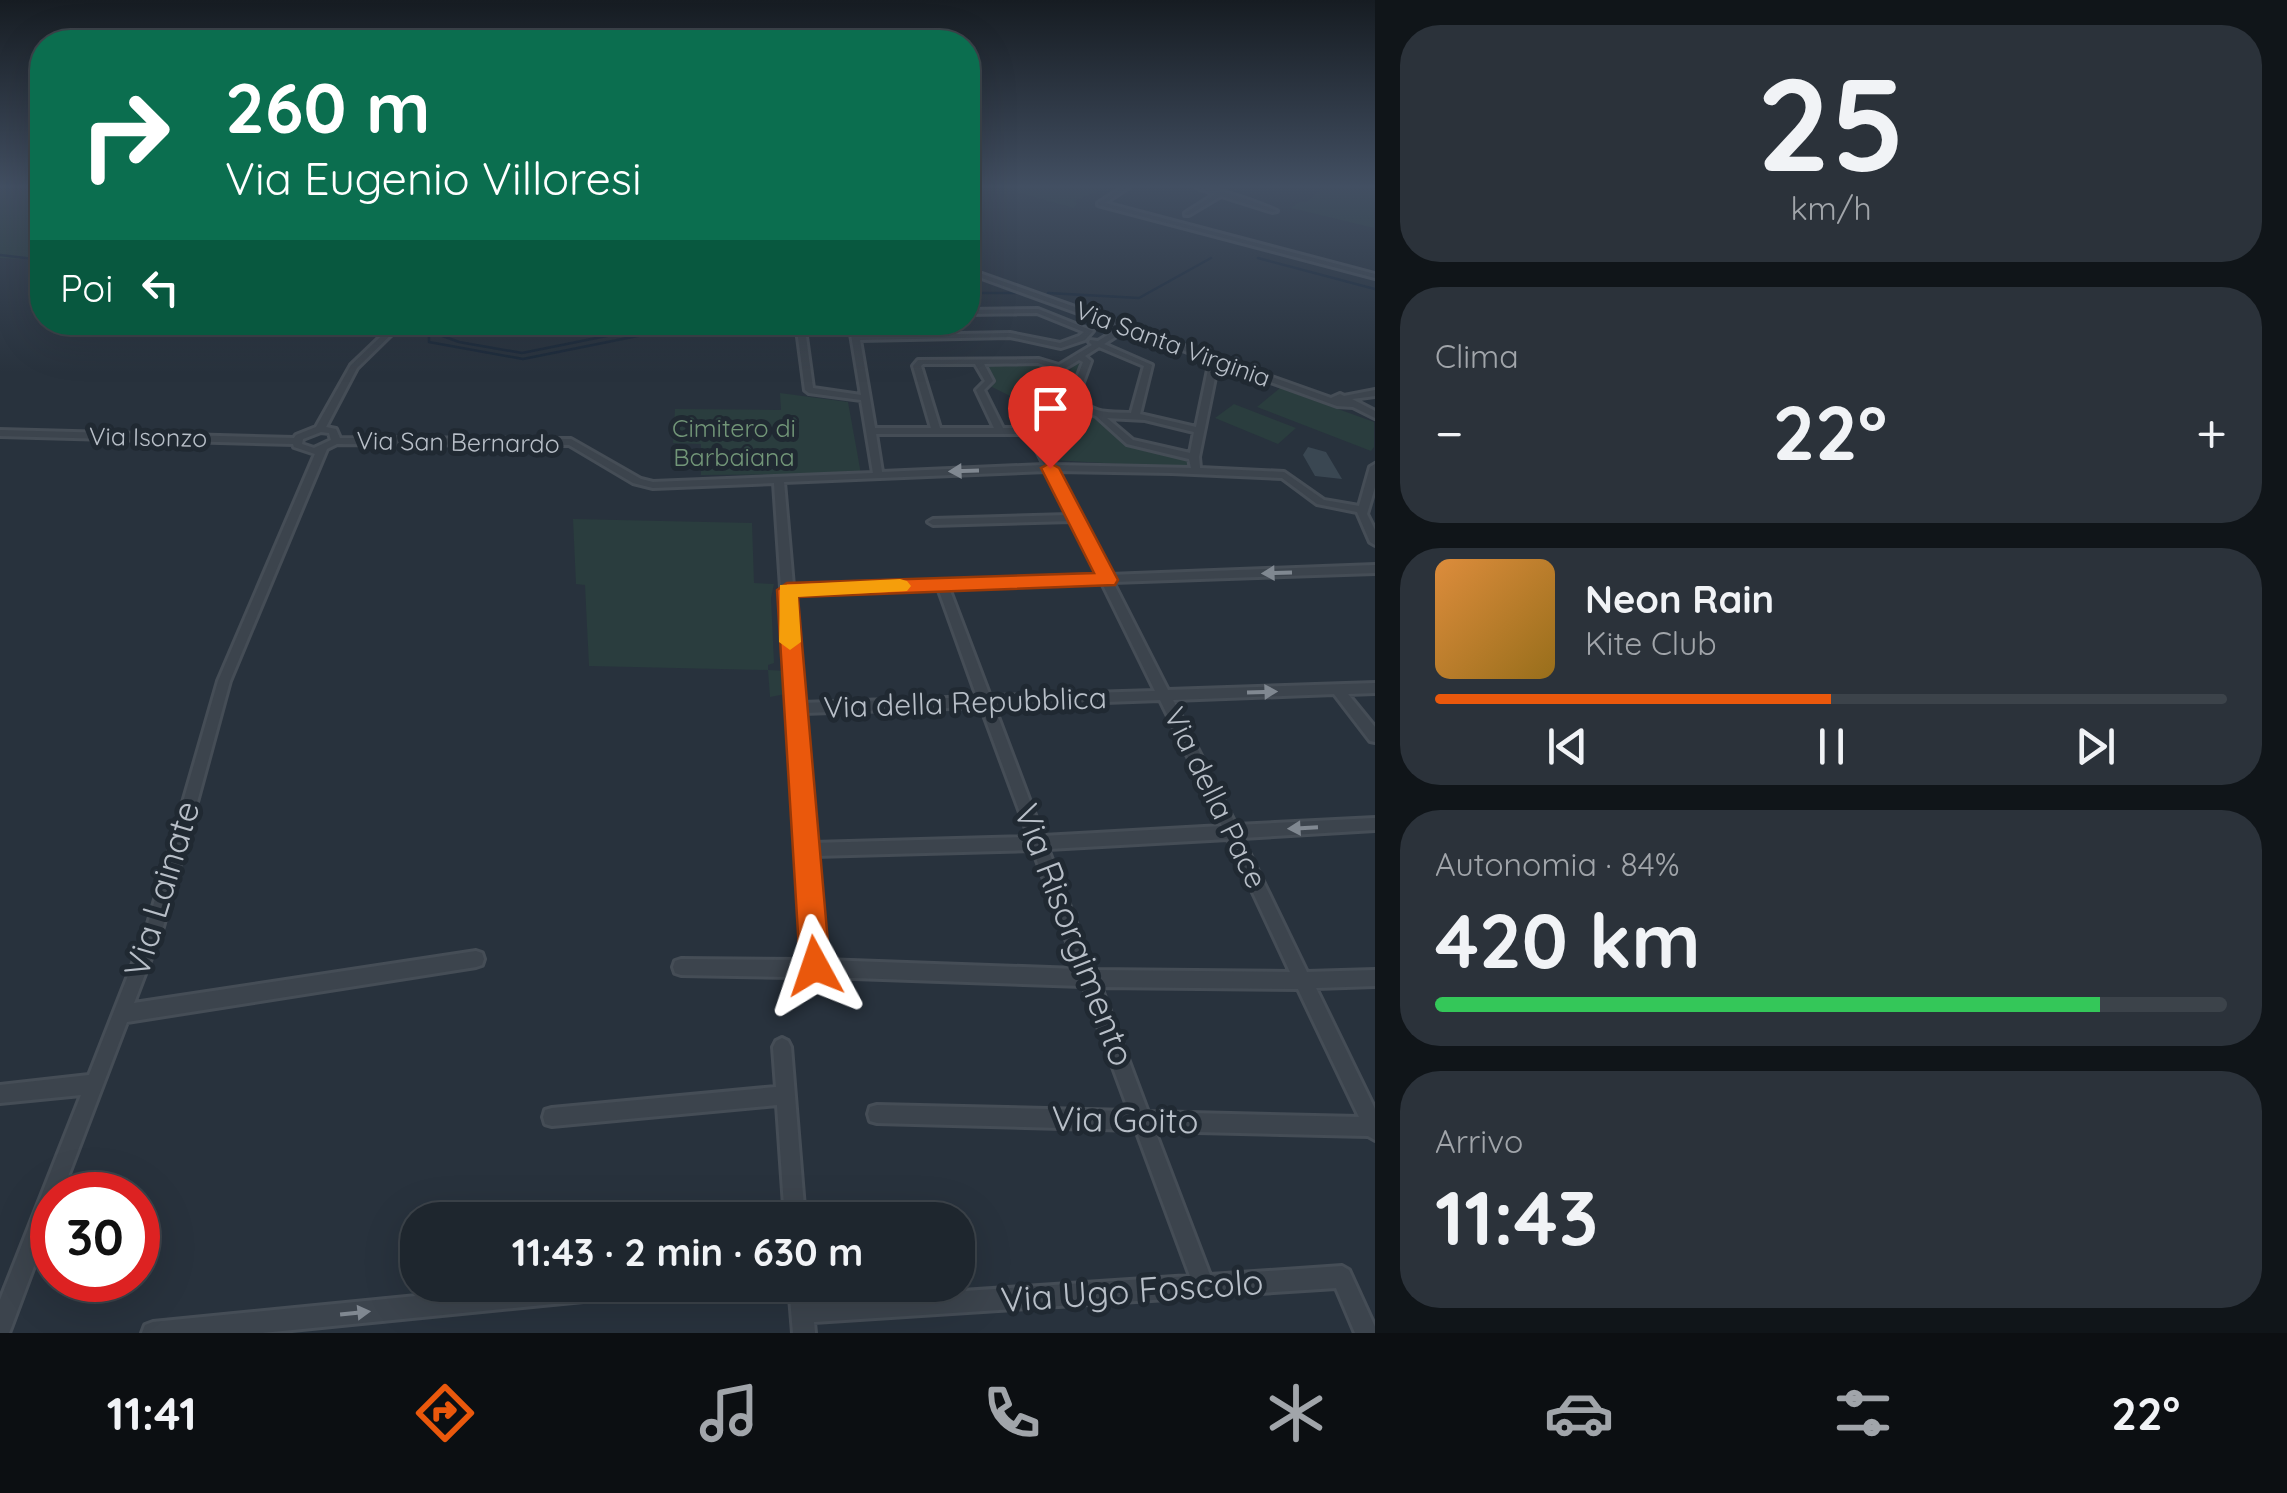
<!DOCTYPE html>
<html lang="it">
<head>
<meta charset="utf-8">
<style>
	body { margin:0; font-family:Quicksand,sans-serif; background:#2b323a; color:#f1f3f6; height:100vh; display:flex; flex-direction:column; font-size:38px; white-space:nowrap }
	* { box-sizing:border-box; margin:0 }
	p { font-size:32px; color:#a1a5aa }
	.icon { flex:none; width:55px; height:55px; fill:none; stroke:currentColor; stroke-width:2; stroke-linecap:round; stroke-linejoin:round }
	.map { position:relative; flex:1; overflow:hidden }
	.side { display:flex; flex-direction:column; gap:25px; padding:25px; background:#101519; width:912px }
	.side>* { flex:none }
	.hud { position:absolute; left:30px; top:30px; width:950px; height:305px; border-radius:40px; box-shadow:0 10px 40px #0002,0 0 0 2px #3c434a; background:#0b6e4f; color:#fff; overflow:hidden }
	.speed { position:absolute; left:30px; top:1172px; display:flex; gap:20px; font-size:50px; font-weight:700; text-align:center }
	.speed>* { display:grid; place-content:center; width:130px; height:130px; border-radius:50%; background:#1e262e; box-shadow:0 10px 40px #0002,0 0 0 2px #3c434a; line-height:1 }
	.speed .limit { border:15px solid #d22; background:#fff; color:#111 }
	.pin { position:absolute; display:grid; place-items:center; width:85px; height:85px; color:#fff; margin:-102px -42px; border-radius:50% 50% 50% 0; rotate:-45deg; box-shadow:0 0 10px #0007 }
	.pin .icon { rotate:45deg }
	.me { position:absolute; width:110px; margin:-55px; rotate:355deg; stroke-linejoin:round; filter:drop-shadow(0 0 8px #0008) }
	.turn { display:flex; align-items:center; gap:35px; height:210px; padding:0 30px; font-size:45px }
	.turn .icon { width:130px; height:130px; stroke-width:2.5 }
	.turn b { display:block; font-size:70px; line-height:85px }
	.then { display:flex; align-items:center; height:95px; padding:0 30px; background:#0003; gap:20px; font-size:38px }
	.big { font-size:75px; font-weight:800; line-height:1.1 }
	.side .tile { flex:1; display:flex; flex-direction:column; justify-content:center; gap:15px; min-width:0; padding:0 35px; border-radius:40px; background:#2b323a }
	.side .dial { align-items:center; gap:0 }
	.dial b { font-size:130px; line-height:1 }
	.song { display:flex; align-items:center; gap:30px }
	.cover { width:120px; height:120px; border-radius:15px; background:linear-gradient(135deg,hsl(30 70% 55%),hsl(40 70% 35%)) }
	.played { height:10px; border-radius:5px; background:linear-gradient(90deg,#ea580c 50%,#3c434a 50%) }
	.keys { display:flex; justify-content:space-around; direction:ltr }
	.heat { display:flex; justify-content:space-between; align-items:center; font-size:55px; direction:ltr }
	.charge { height:15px; border-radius:8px; background:linear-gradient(90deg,#34c759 84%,#3c434a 0) }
	.trip { position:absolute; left:400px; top:1202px; width:575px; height:100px; border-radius:40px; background:#1e262e; box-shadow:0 10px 40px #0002,0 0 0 2px #3c434a; font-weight:800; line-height:100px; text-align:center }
	.menu { display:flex; height:160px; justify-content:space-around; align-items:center; background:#0c0f12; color:#a1a5aa }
	.menu .icon { width:70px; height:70px }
	.menu .selected { color:#ea580c }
	.menu b { font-size:45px; color:#f1f3f6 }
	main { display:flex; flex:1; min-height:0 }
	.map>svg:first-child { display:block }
	.green { fill:#2a3d3e }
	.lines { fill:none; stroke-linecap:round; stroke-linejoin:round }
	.stream { stroke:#1c2a3a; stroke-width:2.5 }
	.building { fill:#3a4752 }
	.street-casing { stroke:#454d56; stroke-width:6 }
	.street { fill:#3c444d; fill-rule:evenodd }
	.oneway { fill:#808891 }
	.route { fill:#ea580c; stroke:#983908; stroke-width:2.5 }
	.slow { fill:#f59e0b }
	.labels { text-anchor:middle; stroke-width:10; stroke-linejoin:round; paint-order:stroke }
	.far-street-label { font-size:25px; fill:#b8bfc8; stroke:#202932 }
	.far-park-label { font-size:25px; fill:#729678; stroke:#202932 }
	.street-label { font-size:30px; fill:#b8bfc8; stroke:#202932 }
	.near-street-label { font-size:35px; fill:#b8bfc8; stroke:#202932 }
</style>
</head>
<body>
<main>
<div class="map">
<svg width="1375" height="1333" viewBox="0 0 1375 1333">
	<rect width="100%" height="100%" fill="#28323d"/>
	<g class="green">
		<polygon points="0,187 42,187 42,260 0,258"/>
		<polygon points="999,187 1108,187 1074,201 1077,203 1074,208"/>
		<polygon points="1324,187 1374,187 1374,228 1291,208 1301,201 1306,202"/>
		<path d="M1078,360L1082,361L1069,397L1074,408L1098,420L1126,443L1190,459L1187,468L1053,460C1049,453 1044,445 1044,437C1043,420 1066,371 1078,360Z"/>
		<polygon points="1032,363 1054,370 1035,415 1022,425 1010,396 990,386 995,382 986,367"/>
		<polygon points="1280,388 1374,422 1374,447 1371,451 1257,407"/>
		<polygon points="780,393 848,402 861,474 701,475 701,444 673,443 675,409 781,410"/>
		<polygon points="1234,404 1296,428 1278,444 1215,418"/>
		<polygon points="573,519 752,523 754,583 774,584 771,598 774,663 768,665 768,670 785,671 785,694 770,697 768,670 589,666 585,585 576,584"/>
	</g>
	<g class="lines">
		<g class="stream">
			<polyline points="0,255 42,260"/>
			<polyline points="1258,258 1375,289"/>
			<polyline points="968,293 1023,293"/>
			<polyline points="1048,293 1139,298 1211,258"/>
			<polyline points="407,323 459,342 522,353 676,322"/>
			<polyline points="429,334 429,342 523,359 707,322"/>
		</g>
	</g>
	<polygon class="building" points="1308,447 1326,452 1342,479 1315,476 1303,455"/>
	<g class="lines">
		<defs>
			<g id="street">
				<polygon points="1123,187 1129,187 1105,203 1375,274 1375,278 1098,205 1098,203"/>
				<path d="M1195,187C1215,187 1257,202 1277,211L1272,212L1221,196L1189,215H1185V213L1215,194Z"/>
				<path d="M968,269L1331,398L1340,394L1344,396L1375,390V396L1352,399L1375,411V418L1353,407L1337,406L1218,363L1199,457L1200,468L1284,472L1324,500L1359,506L1370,467L1375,464V487L1367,514L1375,530V545L1370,542L1357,512L1317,504L1282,478L1172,473L1057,471L1109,575L1375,565V573L1113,582L1168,690L1375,683V693L1348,694L1375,727V742L1370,741L1334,694L1173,700L1236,825L1375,818V830L1242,838L1307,972L1375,970V986L1316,988L1375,1109V1140L1368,1136L1155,1131L1210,1275L1342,1266L1349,1270L1375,1327V1333H1355L1336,1288L814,1322L815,1333H793L789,1285H811L812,1301L1190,1276L1136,1130L877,1123L870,1121L868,1114L870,1107L877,1105L1129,1111L1083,986L854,978L681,975L675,973L673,967L675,961L681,959L806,960L774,483L653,488L633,483L569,445L337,444L327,449L230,681L163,927L134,1003L476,951L482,953L484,959L482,965L476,967L127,1022L61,1195H52V1218L11,1328L9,1333H0V1300L81,1095L0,1103V1085L89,1075L147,927L218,681L315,454L294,447L293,444L0,436V430L294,438L296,435L316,427L351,365L396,322H404L357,368L326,427L336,429L340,438L571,439L641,479L653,482L873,473L861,400L809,393L805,390L796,322H804L813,388L861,395L849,322H857L859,336L1010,333L1060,343L1079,336L1084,332L1037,313L968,314V310L1038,309L1093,331L1085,340L1061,348L1010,337L860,340L875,428H931L913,366L918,360L1039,359L1059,365L1092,345L1089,342L1090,340L1098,341L1119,328L968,273ZM1126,330L1210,360L1196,427L1140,414L1152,365L1104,344ZM1099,347L1144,366L1131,413C1110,412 1092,415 1078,396L1091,361L1085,356ZM1079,360L1083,362L1070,396L1077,406L1084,412L1096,416L1127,444L1189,459L1191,468L1054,465L1040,437L1064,369ZM1038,363L1055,369L1034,428H1003L984,390L993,381L984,364ZM923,364H975L985,381L976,390L994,428H940L921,366ZM1107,418L1145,420L1194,432L1190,453L1133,440ZM321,432L329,433L331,440L314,448L302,444L303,439ZM876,434H1032L1030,437L1044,465L882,472ZM1047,471L1069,515L933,519L928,522L933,525L1072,521L1098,575L793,586L784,482ZM1102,583L1155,691L990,696L949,588ZM938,588L977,697L802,703L793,594ZM1160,700L1222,826L1043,836L994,706ZM981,707L1029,837L813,843L803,713ZM1228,839L1290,972L1094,970L1048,849ZM1033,850L1077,969L823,960L814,856ZM1101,987L1298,989L1359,1117L1148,1112Z"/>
				<polygon points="782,1038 788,1041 791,1047 805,1220 785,1220 777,1105 552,1126 545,1124 543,1117 545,1110 552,1108 776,1087 773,1047 776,1041"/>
				<polygon points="527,1285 645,1285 641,1292 634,1296 262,1333 142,1333 145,1325 153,1322"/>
			</g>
		</defs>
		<use href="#street" class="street-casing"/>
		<use href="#street" class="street"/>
	</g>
	<defs><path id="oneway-solid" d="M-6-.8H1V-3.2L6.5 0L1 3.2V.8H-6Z" transform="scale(2.5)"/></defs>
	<g class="oneway">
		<use href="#oneway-solid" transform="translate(964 471) rotate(178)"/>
		<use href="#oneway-solid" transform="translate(1277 573) rotate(178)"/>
		<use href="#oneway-solid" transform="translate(1262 692) rotate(-2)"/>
		<use href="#oneway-solid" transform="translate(1303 828) rotate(177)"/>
		<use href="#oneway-solid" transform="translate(355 1313) rotate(-6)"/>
	</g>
	<linearGradient id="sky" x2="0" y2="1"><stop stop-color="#161c22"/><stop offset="0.5" stop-color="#424f62"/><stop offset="1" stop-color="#424f62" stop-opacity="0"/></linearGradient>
	<rect width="1375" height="373" fill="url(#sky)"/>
	<polygon class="route" points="1050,463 1059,468 1118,580 1115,585 798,597 830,966 826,977 815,981 805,977 800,966 777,590 787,583 1094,573 1041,468"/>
	<polygon class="slow" points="900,579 907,581 911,586 907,591 798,597 801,642 790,650 779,642 780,585"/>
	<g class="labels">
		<g class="far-street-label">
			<text transform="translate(1173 344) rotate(20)" y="9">Via Santa Virginia</text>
			<text transform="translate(148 437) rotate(1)" y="9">Via Isonzo</text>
			<text transform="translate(458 442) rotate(1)" y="9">Via San Bernardo</text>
		</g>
		<g class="far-park-label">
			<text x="734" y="437">Cimitero di<tspan x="734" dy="29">Barbaiana</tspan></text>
		</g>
		<g class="street-label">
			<text transform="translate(965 703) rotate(-2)" y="10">Via della Repubblica</text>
			<text transform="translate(1215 798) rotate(64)" y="10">Via della Pace</text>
		</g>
		<g class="near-street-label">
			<text transform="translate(162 889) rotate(-73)" y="12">Via Lainate</text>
			<text transform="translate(1074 935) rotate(69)" y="12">Via Risorgimento</text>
			<text transform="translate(1125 1120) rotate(1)" y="12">Via Goito</text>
			<text transform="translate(1132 1291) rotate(-4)" y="12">Via Ugo Foscolo</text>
		</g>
	</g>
</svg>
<div class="speed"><div class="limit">30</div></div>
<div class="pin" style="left:1050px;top:468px;background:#d93025"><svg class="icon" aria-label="arrive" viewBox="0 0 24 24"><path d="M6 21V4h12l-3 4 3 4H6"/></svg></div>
<svg class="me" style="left:815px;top:966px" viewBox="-20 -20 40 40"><path d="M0-17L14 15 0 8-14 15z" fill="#ea580c" stroke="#fff" stroke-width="4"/></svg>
<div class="trip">11:43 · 2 min · 630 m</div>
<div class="hud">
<div class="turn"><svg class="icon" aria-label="right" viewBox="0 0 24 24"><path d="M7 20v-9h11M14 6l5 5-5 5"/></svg><div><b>260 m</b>Via Eugenio Villoresi</div></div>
<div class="then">Poi<svg class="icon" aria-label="left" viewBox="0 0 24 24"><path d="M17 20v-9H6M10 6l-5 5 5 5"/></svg></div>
</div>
</div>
<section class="side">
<div class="tile dial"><b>25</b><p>km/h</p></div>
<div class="tile"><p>Clima</p>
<div class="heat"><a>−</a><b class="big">22°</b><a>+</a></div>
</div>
<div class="tile">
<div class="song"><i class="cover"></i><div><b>Neon Rain</b><p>Kite Club</p></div></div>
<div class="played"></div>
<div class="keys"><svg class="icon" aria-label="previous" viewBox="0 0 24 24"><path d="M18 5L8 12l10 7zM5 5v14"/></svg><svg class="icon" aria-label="pause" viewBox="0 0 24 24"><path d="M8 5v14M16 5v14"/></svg><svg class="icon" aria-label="next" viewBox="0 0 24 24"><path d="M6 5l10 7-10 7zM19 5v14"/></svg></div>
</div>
<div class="tile"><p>Autonomia · 84%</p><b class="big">420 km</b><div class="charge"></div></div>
<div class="tile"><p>Arrivo</p><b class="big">11:43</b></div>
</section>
</main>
<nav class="menu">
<b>11:41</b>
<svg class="icon selected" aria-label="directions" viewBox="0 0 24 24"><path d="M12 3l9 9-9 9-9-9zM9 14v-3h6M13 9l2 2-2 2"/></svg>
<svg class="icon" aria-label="music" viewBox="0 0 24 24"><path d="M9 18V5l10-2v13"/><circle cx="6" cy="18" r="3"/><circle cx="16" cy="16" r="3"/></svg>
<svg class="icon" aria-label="phone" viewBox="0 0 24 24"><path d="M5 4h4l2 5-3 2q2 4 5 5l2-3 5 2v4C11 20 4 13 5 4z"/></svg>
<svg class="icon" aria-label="climate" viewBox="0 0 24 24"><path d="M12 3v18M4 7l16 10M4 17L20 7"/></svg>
<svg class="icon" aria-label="car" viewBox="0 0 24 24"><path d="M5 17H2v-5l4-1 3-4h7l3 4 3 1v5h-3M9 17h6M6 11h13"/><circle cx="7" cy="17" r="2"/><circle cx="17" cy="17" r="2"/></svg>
<svg class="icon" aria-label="filters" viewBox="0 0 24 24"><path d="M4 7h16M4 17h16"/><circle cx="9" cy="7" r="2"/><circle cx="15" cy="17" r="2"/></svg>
<b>22°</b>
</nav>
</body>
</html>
